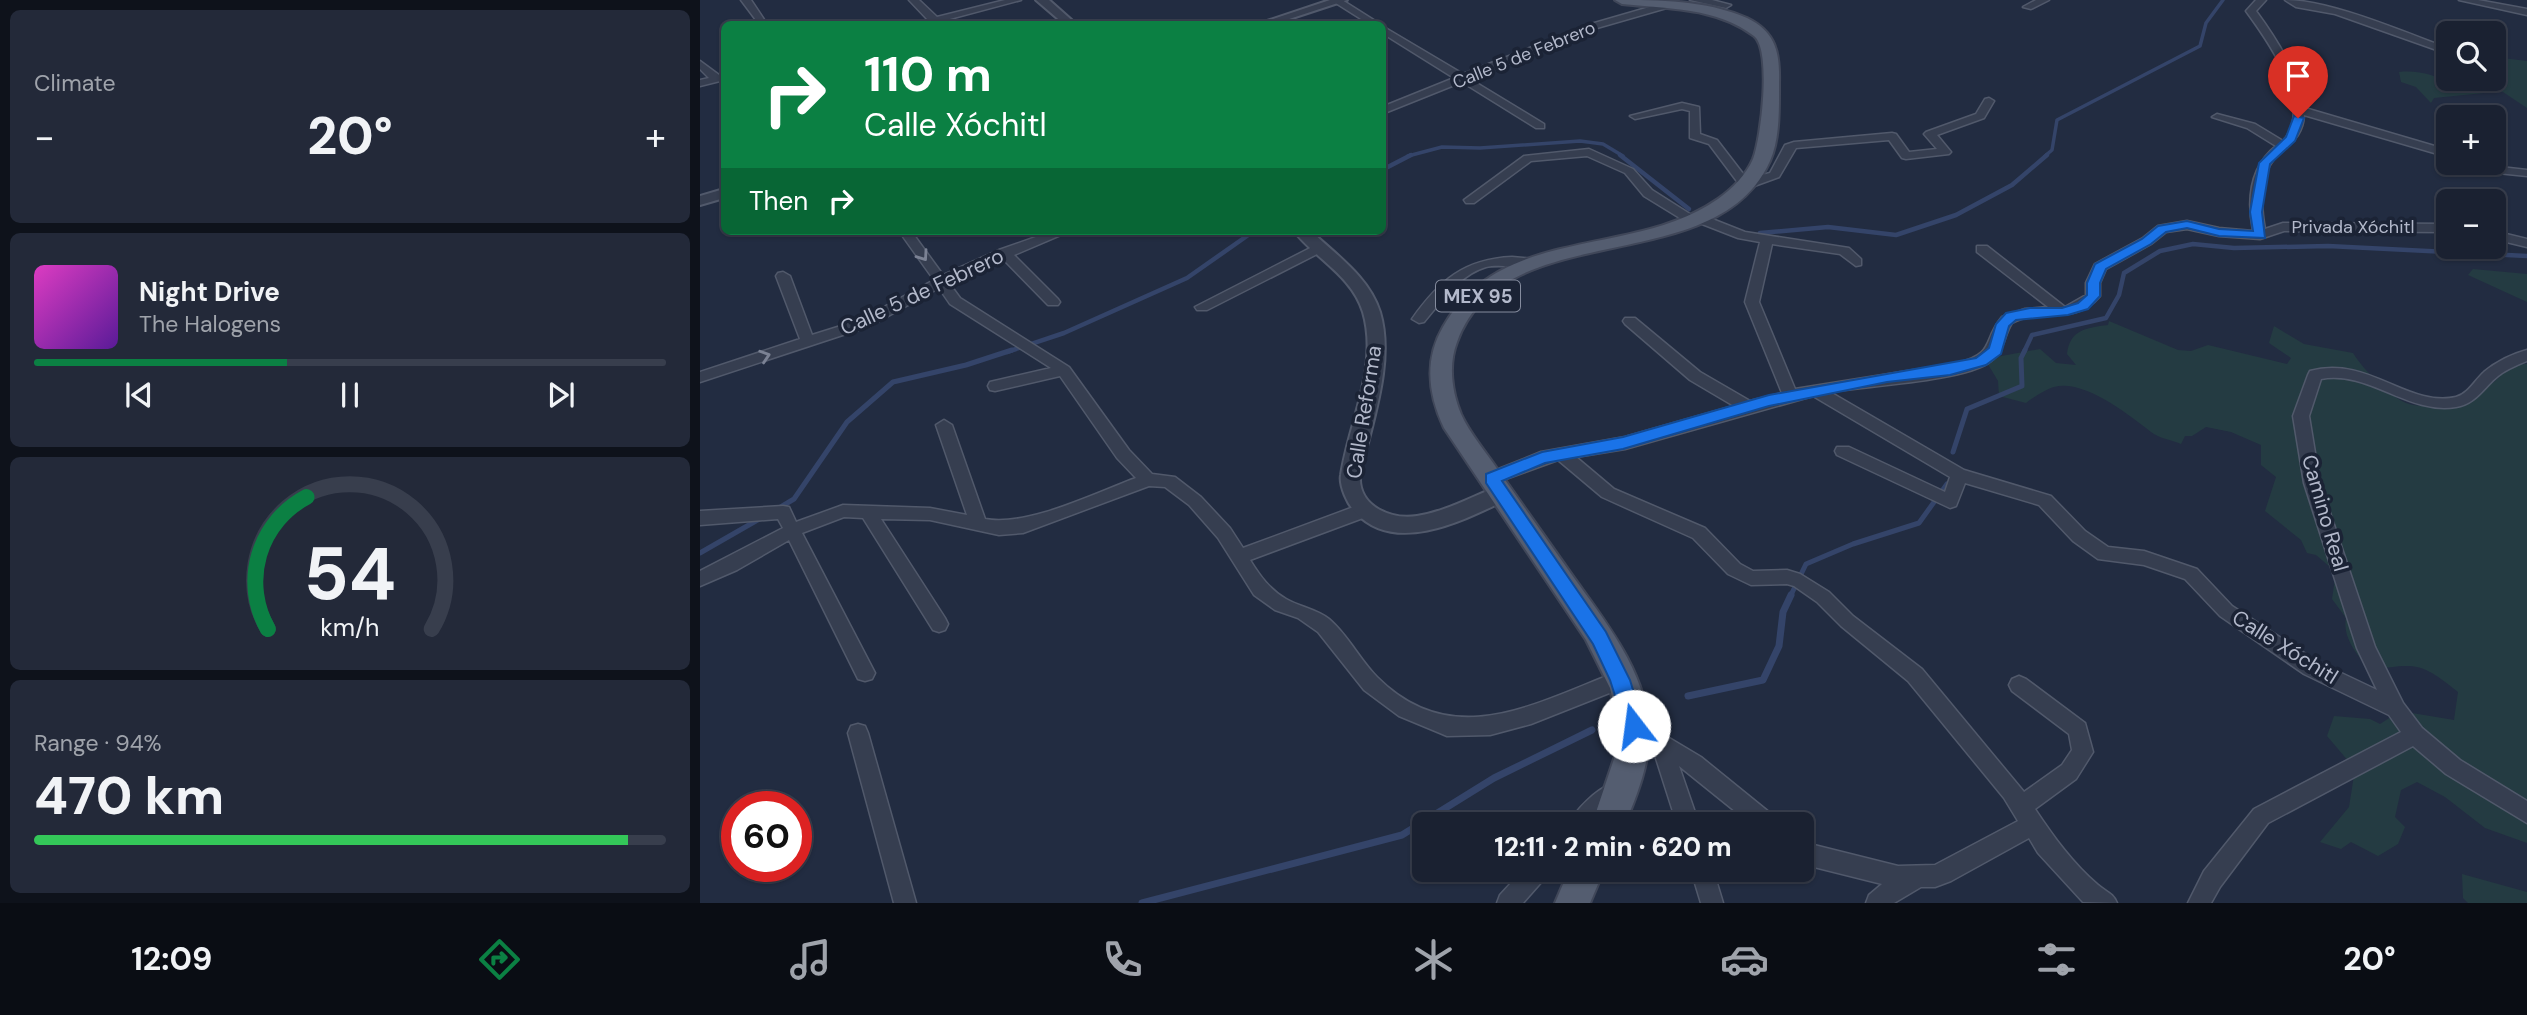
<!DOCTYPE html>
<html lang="en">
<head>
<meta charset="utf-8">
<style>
	body { margin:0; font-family:"DM Sans",sans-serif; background:#232939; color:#f1f3f6; height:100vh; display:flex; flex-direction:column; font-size:26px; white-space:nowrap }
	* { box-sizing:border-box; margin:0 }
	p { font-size:23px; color:#9fa3ab }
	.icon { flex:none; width:38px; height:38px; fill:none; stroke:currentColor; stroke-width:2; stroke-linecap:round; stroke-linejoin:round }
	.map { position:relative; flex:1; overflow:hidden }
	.drawer { display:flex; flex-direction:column; gap:10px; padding:10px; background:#0e121b; width:700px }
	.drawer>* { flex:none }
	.banner { position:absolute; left:21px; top:21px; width:665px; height:214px; border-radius:10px; box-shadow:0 2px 5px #0004,0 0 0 2px #383e4d; background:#0b8043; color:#fff; overflow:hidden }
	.buttons { position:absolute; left:1736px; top:21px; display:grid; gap:14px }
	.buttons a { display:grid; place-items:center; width:70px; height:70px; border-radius:10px; background:#1a2131; box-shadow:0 2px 5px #0004,0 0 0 2px #383e4d; font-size:35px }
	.speed { position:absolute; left:21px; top:791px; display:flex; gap:14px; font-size:35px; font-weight:700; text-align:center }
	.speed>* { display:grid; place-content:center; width:91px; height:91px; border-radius:50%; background:#1a2131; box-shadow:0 2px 5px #0004,0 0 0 2px #383e4d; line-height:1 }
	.speed .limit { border:10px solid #d22; background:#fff; color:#111 }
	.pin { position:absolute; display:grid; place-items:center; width:60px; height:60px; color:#fff; margin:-72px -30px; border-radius:50% 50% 50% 0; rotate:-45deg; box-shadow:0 0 7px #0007 }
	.pin .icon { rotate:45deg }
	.me { position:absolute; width:77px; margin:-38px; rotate:345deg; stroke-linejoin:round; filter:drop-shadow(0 0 5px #0008) }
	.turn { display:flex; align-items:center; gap:24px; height:147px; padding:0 28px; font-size:32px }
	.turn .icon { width:91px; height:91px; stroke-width:2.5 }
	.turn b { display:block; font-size:49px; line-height:60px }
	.then { display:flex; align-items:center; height:66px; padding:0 28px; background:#0003; gap:14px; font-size:26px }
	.big { font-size:52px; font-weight:800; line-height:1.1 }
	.drawer .tile { flex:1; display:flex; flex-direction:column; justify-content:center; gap:10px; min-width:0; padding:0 24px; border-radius:10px; background:#232939 }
	.drawer .dial { align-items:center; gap:0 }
	.dial svg { height:182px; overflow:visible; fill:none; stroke:#383e4d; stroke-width:7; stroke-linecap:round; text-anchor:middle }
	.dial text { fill:#f1f3f6; stroke:none }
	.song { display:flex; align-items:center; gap:21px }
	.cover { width:84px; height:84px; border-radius:10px; background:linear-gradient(135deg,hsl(310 70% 55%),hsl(270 70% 35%)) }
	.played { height:7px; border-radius:4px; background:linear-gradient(90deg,#0b8043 40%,#383e4d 40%) }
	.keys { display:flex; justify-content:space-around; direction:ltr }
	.heat { display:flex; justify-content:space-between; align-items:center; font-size:38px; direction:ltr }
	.charge { height:10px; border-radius:5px; background:linear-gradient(90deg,#34c759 94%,#383e4d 0) }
	.trip { position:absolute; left:712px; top:812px; width:402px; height:70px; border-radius:10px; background:#1a2131; box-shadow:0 2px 5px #0004,0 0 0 2px #383e4d; font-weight:800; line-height:70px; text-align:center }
	.menu { display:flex; height:112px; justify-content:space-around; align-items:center; background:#0a0d14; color:#9fa3ab }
	.menu .icon { width:49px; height:49px }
	.menu .active { color:#0b8043 }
	.menu b { font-size:32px; color:#f1f3f6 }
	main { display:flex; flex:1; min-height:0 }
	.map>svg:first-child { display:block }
	.green { fill:#243b42 }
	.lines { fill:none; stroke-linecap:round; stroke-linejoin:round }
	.stream-far3 { stroke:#344469; stroke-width:3.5 }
	.stream-far2 { stroke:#344469; stroke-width:4.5 }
	.stream-far1 { stroke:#344469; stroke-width:5 }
	.stream { stroke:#344469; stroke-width:7 }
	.minor-casing { stroke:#51596b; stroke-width:3 }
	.tertiary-casing { stroke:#51596b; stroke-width:4 }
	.primary-casing { stroke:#404759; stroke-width:4 }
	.minor { fill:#363e50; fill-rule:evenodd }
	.tertiary { fill:#363e50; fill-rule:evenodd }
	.primary { fill:#545d70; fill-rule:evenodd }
	.oneway { stroke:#7b8294 }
	.route { fill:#1a73e8; stroke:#114b97; stroke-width:2 }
	.labels { text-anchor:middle; stroke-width:7; stroke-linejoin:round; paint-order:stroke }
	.far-street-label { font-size:18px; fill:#b3b9cb; stroke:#1b2335 }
	.shield { fill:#1b2335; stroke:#858c9e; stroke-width:2 }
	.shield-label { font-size:19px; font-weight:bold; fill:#b3b9cb }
	.street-label { font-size:21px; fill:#b3b9cb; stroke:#1b2335 }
</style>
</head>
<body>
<main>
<section class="drawer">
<div class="tile"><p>Climate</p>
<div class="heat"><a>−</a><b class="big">20°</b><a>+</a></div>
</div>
<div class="tile">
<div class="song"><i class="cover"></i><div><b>Night Drive</b><p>The Halogens</p></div></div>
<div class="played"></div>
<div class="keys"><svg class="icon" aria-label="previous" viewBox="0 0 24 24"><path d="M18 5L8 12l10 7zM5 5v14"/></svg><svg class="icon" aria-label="pause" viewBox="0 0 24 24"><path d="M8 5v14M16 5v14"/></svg><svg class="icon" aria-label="next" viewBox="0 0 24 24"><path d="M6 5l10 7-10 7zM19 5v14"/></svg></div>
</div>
<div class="tile dial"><svg viewBox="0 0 100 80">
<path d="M14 69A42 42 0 1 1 86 69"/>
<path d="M14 69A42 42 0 0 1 31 11" stroke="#0b8043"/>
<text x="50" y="56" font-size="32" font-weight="700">54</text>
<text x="50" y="72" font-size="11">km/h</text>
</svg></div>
<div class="tile"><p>Range · 94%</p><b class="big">470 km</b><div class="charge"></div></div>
</section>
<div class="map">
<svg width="1827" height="903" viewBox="0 0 1827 903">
	<rect width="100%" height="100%" fill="#222c41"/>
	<g class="green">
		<path d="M1794,57L1827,61V108L1803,92L1779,87L1784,93L1734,98L1731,103L1716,87L1701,82L1699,72C1719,70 1736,75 1752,85L1762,83L1764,79H1794Z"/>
		<polygon points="1773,269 1827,274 1827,302 1768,275"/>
		<path d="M1409,321L1478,350L1491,351L1508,345L1587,364L1591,358L1569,343L1574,326L1604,344L1653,353C1663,369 1693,402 1713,405C1738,409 1770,396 1791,384C1804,376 1805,363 1827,364V843L1785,828L1745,797L1717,782L1701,790L1695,817L1705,827L1698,844L1678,856L1651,842L1641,849L1620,842L1649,807L1655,769L1627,736L1634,716L1670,719L1680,724L1700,711L1754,720L1758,692C1721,662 1717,663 1670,670C1658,656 1642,638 1646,618L1632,599L1636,572L1616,555L1607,553L1601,540L1565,511L1576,477L1561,465V445L1531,432L1506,427L1492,436H1485L1481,444C1472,440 1458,438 1451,432C1429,415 1384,379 1354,387C1348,388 1332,398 1326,403L1299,396L1298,381L1280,351H1291L1296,357L1340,349L1356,363L1376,365L1367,354C1370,330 1385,328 1408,325Z"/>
		<polygon points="1762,874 1827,892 1827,903 1768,903 1763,898"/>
	</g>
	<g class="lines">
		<g class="stream-far3">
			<polyline points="708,156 742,147 780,148 880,141 903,144 923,156"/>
			<polyline points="1345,156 1352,150 1357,120 1500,46 1506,23 1523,0"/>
		</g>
		<g class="stream-far2">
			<polyline points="920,155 989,209"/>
			<polyline points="682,170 711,155"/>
			<polyline points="1060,233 1128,227 1196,235 1256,215 1312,185 1347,155"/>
			<polyline points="307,352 364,333 487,278 554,231"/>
			<polyline points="1324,352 1332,335 1406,318 1419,295 1424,273 1460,251 1493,244 1534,248 1628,246 1827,256"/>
		</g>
		<g class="stream-far1">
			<polyline points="1253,452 1267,409 1322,386 1321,358 1325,350"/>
			<polyline points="79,508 94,499 147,422 193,382 266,365 312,350"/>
			<polyline points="0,553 61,518"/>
			<polyline points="1090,597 1106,564 1153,544 1219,523 1247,484"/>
		</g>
		<g class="stream">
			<polyline points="988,696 1063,680 1079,646 1083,612 1091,595"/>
			<polyline points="442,903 702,835 794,778 892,730"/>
		</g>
		<defs>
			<g id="minor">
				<polygon points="41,0 51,0 67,24 59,24"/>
				<polygon points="209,0 219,0 237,17 305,0 321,0 231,24 218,24 228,20"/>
				<polygon points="631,0 642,0 680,24 669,24"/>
				<polygon points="990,0 1012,0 1031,5 1026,8"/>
				<polygon points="1336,0 1349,0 1331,9 1323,7"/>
				<path d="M1556,0H1566L1556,11C1578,41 1597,72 1605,108L1748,150V157L1604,115C1603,138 1588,144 1574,159C1559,177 1561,208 1565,229L1583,223L1748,224V232L1584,231L1560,239L1519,236L1487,229L1466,232L1451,244L1406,269L1400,283V296C1374,327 1342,306 1312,323C1304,335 1304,352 1291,361C1267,381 1165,386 1130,392L1264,470L1351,496L1385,531L1408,547L1444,551L1497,569L1532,606L1618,662L1677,690L1657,648L1604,483L1593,416L1608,375L1610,371C1668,355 1708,408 1756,397C1768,394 1775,380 1784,372C1796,362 1812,354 1827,350V361C1817,365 1807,369 1798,376C1784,387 1776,404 1756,407C1708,415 1669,370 1621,379L1609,416L1620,483L1675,647L1703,703L1722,728L1760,760L1827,801V823L1746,774L1713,746L1568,823L1520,887L1511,903H1488L1504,871L1554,809L1701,732L1689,715L1604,674L1520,616L1485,579L1444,565L1398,559L1373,541L1339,505L1265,483L1256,506L1250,508L1137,455L1135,451L1137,447H1149L1245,492L1250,477L1113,396L925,449L876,457L914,489L1005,528L1040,564L1053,571L1087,570L1100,574L1129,592L1153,616L1222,669L1324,792L1362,765L1372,750L1369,734L1312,691L1309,685L1312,679L1319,676L1326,679L1385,723L1393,752L1376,779L1335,809C1353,836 1373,864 1398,885C1406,892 1413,893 1417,903L1383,902L1338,853L1329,838L1251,881L1235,887H1221L1194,903H1166L1169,895L1182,884L1102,864V842L1198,866L1235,865L1318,821L1304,798L1208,681L1141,626L1117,602L1094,586L1087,584L1051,585L1028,574L993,538L902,497L858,460L792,484L786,482L784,478L786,474L841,452L925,437L1034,406L990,380L925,324L923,321L925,318H935L1000,372L1050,401L1082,393L1045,302L1060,242L1038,238L997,222L988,223L944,196L925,173L887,156L831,161L774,203H766L764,200L824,156L889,149L933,169L952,190L993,216L1002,215L1045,232L1149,248L1161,259V265L1156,266L1140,254L1072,244L1059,302L1095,389L1258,363C1296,353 1282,341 1302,317L1325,309L1348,307L1277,252V246H1287L1365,307L1386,295V283L1395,264L1443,238L1458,226L1487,221L1519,228L1553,231C1547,200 1550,167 1576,146L1547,128L1512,117L1517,114L1555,124L1583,141C1615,106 1568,41 1546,11Z"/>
				<path d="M1585,0C1631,0 1703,32 1748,48V54L1635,14L1596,7Z"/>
				<polygon points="1759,0 1778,0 1827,9 1827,15"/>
				<polygon points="967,2 972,5 970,7 897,28 770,79 844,124 844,128 836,128 762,82 682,114 682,107 754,78 682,33 682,26 763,74 891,24"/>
				<polygon points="0,61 19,75 24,74 24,80 0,86 0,80 9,78 0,69"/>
				<polygon points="1289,98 1294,101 1284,118 1237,135 1251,152 1249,154 1206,159 1202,158 1189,140 1096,148 1079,177 1046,189 1042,188 1009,144 990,138 990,111 982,109 935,119 930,116 982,103 999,107 1000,134 1017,140 1047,179 1070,173 1085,145 1094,142 1192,133 1196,134 1209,152 1237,149 1224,134 1226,132 1276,114 1285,99"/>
				<polygon points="1765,163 1827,170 1827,176 1788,172"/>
				<path d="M199,231H211L243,275L299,250L353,231H370L314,255L358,299L360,302L358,305H348L303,259L249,283L260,298L369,367L429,450L452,474L475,477L501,497L530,528L543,548L659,505H671L673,510L671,515L550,560C560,576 569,589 586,599C600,607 616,609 629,619C648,635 660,660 677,677C754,754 836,702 920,671L927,674L930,680L927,686L831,724L790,735L747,736L740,733L699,716L664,690L618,632L598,618L575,610L554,595L518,538L489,505L465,487L449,486L323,533L299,535L230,520L181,519L245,618L248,624L245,630L239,632L233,630L163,518L144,517L102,533L175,673L172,679L165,681L158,679L89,540L37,570L0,586V571L83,528L78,519L0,525V511L83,506L89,507L96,522L143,505L230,508L267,515L236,425L244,420L252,425L285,519C328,527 395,493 436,478L417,458L360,376L295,391L290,390L288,386L290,382L351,368L250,304L239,288L170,326L0,382V372L100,339L76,276L78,273L83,272L90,276L112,335L160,320L234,280Z"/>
				<polygon points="1794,231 1827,239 1827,247 1794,239"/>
				<polygon points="618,244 623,245 623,251 507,310 497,310 495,307"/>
				<path d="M812,257L834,259L840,263C831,271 801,263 786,267C759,275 741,302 724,322L719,323L712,319C739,281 764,259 812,257Z"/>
				<polygon points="934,717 1001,757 1075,817 1078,824 1051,824 979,766 999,824 977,824 953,749 927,732 924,726 927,720"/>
				<polygon points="158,724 165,726 168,733 216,903 194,903 148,733 151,726"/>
				<path d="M911,784L918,787L921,794L918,801L895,824H869C875,810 896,790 911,784Z"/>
				<polygon points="823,870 848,870 845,878 823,903 797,903 800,895"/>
				<polygon points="991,870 1013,870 1023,903 1001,903"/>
			</g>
			<g id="tertiary">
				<polygon points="336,0 349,0 376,24 364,24"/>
				<polygon points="630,0 647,0 574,24 558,24"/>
				<polygon points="24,189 24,198 0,205 0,196"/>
				<path d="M594,231H611C636,255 669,277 680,312C692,352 679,400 669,439C666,451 661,464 660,476C658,507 692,520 717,516C748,511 774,495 803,485L810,488L813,493L810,498C766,519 697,556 656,513C648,505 639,486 641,475C649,422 679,366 663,312C652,276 616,259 594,231Z"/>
			</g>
			<g id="primary">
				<path d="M915,0C959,0 1005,0 1047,18C1076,32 1080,53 1079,83C1079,107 1080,139 1070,161C1016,282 803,213 757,342C748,365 752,392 761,414C770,434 786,452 798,470C823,505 847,540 872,575C904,620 947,672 949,731C950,763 937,795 925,824H892L916,753L919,728L910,688L886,640L744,428C728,394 724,360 743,327C802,223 933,259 1018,199C1032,189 1046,175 1053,159C1061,139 1072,50 1054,36C1017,7 966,9 922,4Z"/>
				<polygon points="869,870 904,870 890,903 855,903"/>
			</g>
		</defs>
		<use href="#minor" class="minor-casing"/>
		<use href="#tertiary" class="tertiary-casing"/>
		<use href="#primary" class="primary-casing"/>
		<use href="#minor" class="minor"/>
		<use href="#tertiary" class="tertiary"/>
		<use href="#primary" class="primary"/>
	</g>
	<defs><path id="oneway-chevron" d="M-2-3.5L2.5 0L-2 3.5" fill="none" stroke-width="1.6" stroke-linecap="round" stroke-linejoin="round" transform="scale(1.75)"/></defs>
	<g class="oneway">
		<use href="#oneway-chevron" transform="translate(223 256) rotate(55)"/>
		<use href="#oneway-chevron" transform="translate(65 356) rotate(-18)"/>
	</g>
	<polygon class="route" points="1594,116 1604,118 1595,141 1570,164 1562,212 1565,238 1519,236 1487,228 1466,232 1451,244 1406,269 1400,283 1400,296 1388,309 1368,315 1316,320 1309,326 1301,354 1286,365 1250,375 1187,382 1069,406 923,449 845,463 802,481 906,632 930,680 944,726 941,733 934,735 927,733 910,680 893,644 786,483 786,474 842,452 923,437 1069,395 1276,358 1289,348 1296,324 1306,313 1330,308 1362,308 1378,303 1387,295 1387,283 1395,264 1442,239 1458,226 1487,221 1519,229 1553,231 1550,212 1559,163 1586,137"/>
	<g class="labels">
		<g class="far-street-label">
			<text transform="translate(824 55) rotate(-22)" y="6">Calle 5 de Febrero</text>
			<text x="1653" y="233">Privada Xóchitl</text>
		</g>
		<rect class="shield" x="736" y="280.5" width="84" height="31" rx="5"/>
		<g class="shield-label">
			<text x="778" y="303">MEX 95</text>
		</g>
		<g class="street-label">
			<text transform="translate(222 292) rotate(-25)" y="7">Calle 5 de Febrero</text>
			<text transform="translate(664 412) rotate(-81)" y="7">Calle Reforma</text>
			<text transform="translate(1625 513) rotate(74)" y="7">Camino Real</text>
			<text transform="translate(1585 647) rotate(32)" y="7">Calle Xóchitl</text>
		</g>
	</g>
</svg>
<div class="buttons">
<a><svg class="icon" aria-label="search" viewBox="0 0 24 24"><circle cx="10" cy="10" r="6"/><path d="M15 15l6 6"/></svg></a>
<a>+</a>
<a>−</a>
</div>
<div class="speed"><div class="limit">60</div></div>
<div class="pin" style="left:1598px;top:118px;background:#d93025"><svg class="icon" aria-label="arrive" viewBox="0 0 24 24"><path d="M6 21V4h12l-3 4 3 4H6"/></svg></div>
<svg class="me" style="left:934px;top:726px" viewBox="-20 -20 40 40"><circle r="19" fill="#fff"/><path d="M0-13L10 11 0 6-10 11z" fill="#1a73e8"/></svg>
<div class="trip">12:11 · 2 min · 620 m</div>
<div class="banner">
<div class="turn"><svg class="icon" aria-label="right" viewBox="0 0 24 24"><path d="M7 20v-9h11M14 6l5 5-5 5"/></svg><div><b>110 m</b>Calle Xóchitl</div></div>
<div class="then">Then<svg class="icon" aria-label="right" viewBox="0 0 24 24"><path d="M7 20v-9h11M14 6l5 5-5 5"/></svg></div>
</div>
</div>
</main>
<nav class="menu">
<b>12:09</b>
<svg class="icon active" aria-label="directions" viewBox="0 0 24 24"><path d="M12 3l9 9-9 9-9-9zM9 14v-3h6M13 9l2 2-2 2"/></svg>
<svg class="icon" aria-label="music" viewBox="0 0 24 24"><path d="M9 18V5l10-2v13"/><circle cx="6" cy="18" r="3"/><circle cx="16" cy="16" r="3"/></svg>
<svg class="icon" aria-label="phone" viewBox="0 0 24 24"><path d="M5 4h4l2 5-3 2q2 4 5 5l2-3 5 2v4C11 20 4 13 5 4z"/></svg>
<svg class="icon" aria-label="climate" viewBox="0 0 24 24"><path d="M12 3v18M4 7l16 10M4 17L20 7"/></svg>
<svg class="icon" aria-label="car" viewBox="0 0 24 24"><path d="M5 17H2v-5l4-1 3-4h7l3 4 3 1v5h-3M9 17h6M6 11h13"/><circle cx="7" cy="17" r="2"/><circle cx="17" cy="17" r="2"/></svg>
<svg class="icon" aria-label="filters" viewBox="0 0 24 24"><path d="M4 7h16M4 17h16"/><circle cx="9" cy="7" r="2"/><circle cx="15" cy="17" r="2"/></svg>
<b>20°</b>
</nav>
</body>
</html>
